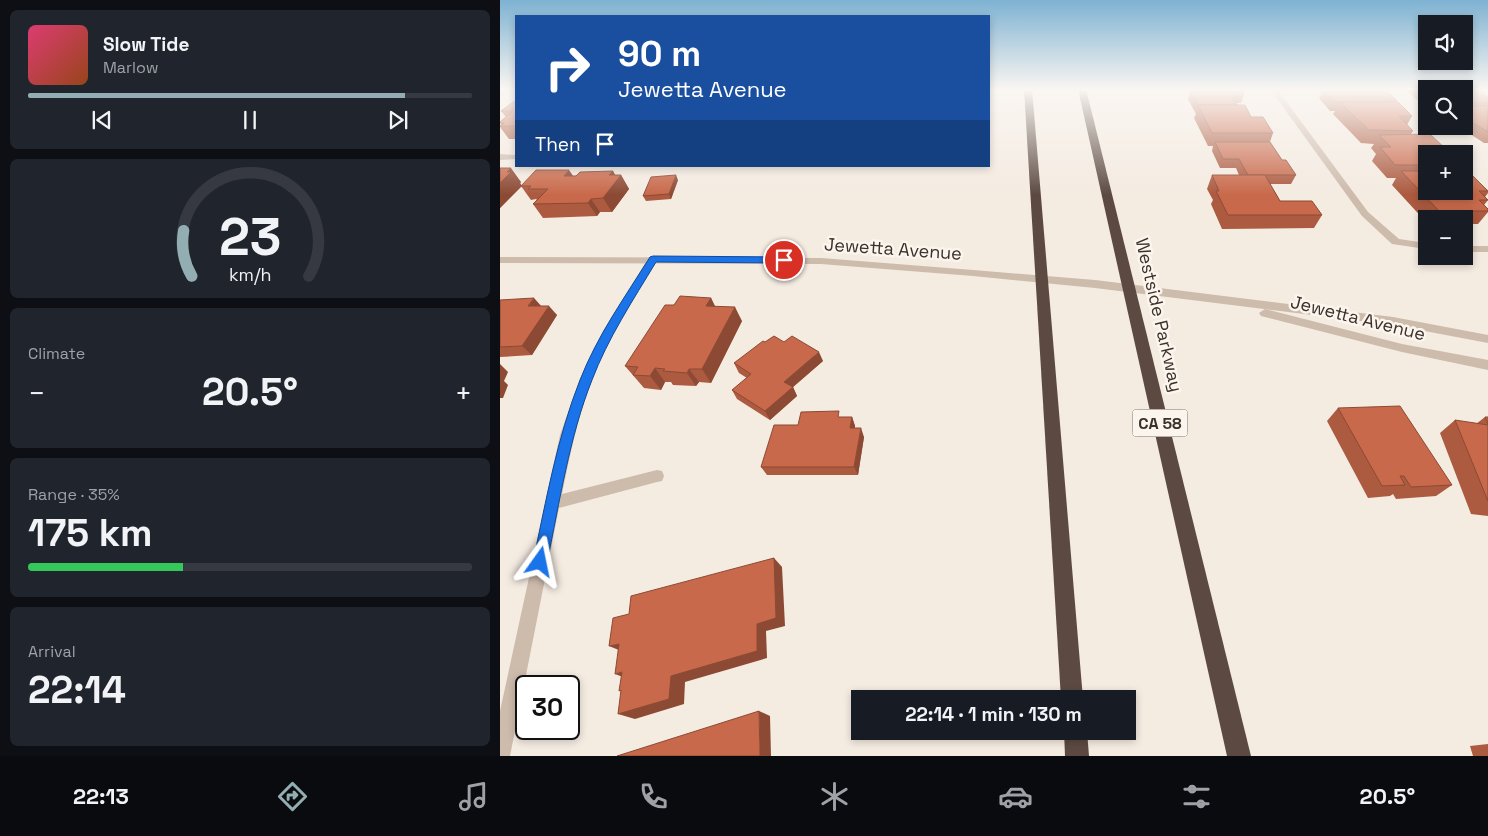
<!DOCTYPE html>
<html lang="en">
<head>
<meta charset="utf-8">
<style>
	body { margin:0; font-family:"Space Grotesk",sans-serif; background:#20242c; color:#f1f3f6; height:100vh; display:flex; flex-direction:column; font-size:19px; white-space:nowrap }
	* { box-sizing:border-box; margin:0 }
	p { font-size:16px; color:#9ea1a6 }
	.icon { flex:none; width:28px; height:28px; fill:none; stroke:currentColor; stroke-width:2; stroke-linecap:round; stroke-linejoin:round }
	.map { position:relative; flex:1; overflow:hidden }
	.panel { display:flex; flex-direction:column; gap:10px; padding:10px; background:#0d0f14; width:500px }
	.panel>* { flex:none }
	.top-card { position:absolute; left:15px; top:15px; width:475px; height:152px; border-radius:0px; box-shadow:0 2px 8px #0003; background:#1a4fa0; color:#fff; overflow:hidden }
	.tools { position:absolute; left:918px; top:15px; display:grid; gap:10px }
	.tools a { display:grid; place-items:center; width:55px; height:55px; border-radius:0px; background:#171b24; box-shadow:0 2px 8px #0003; font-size:25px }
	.speed { position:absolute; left:15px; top:675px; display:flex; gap:10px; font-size:25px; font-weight:700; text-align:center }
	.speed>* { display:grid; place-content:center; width:65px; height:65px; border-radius:50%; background:#171b24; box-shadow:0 2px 8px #0003; line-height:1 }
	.speed .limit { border:2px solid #111; border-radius:8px; background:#fff; color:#111 }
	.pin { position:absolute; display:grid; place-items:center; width:42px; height:42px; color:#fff; margin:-21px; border:2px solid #fff; border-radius:50%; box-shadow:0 1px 5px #0007 }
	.me { position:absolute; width:55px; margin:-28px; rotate:12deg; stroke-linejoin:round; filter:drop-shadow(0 0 4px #0008) }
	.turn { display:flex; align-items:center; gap:18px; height:105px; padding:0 20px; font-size:22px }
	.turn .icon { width:65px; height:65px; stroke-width:2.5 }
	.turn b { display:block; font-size:35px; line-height:42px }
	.then { display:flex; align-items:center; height:48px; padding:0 20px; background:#0003; gap:10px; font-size:19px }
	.big { font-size:38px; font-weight:700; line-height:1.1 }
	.panel .tile { flex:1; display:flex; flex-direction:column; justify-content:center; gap:8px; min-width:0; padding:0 18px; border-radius:8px; background:#20242c }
	.panel .dial { align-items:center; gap:0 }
	.dial svg { height:130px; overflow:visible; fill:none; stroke:#363941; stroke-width:7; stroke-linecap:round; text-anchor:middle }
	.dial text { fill:#f1f3f6; stroke:none }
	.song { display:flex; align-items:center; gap:15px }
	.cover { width:60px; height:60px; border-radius:8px; background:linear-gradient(135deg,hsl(340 70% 55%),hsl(20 70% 35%)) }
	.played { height:5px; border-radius:2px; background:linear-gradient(90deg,#92aeb2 85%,#363941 85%) }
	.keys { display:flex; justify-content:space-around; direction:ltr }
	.heat { display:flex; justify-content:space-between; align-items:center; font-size:28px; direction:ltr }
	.charge { height:8px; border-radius:4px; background:linear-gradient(90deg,#34c759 35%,#363941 0) }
	.trip { position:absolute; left:351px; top:690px; width:285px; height:50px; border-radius:0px; background:#171b24; box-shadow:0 2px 8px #0003; font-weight:700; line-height:50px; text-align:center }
	.menu { display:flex; height:80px; justify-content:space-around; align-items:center; background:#090b0e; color:#9ea1a6 }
	.menu .icon { width:35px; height:35px }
	.menu .on { color:#92aeb2 }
	.menu b { font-size:22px; color:#f1f3f6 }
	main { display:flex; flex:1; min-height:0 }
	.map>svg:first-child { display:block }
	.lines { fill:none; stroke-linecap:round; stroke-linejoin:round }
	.minor { fill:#cdbbac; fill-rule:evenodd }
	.tertiary { fill:#cdbbac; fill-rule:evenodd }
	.motorway { fill:#5c4a42; fill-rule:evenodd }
	.wall { fill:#ac5a40 }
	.shaded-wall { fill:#8c4a34 }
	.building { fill:#c8694b; stroke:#8c4a34 }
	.route { fill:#1a73e8; stroke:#114b97 }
	.labels { text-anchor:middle; stroke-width:5; stroke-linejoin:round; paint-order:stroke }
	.shield { fill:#fbf5ee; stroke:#756b66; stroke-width:1 }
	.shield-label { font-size:16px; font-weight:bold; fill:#3b302b }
	.street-label { font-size:18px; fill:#3b302b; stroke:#fbf5ee }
</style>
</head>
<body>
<main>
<section class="panel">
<div class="tile">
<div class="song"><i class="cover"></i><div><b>Slow Tide</b><p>Marlow</p></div></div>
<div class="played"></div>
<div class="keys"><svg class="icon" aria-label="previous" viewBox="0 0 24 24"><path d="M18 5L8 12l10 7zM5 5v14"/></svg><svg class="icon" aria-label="pause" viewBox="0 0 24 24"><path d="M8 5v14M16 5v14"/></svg><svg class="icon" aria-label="next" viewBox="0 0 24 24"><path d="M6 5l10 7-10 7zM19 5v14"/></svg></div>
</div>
<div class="tile dial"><svg viewBox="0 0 100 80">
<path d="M14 69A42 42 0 1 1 86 69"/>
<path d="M14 69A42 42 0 0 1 9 41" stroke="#92aeb2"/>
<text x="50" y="56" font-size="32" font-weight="700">23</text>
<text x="50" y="72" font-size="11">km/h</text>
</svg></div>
<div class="tile"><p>Climate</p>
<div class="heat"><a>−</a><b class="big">20.5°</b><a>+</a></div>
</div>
<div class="tile"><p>Range · 35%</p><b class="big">175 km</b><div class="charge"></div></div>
<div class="tile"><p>Arrival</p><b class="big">22:14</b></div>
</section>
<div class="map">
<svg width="988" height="756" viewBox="0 0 988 756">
	<rect width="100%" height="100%" fill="#f4ebe1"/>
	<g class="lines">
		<g class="minor">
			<polygon points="4,89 11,89 0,98 0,92"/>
			<polygon points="770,89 777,89 868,212 899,239 926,243 926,249 892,244 862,216"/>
			<polygon points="0,154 16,155 16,159 0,160"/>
			<rect x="964" y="246" width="24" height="6"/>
			<path d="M153,256L158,259C135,298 109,337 92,379C78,416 70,455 62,494L157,470L162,471L164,476L162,481L157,482L59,508L10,756H0V711L60,435L80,379L103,331L149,257Z"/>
		</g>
		<g class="tertiary">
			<polygon points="0,257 321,258 473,270 595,280 893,317 988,335 988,343 893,325 595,288 473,276 321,264 0,263"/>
			<polygon points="765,309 902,344 988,360 988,370 902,352 761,316 759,313"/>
		</g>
		<g class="motorway">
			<polygon points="524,89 532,89 583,699 561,699"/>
			<polygon points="578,89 586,89 751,756 727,756"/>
			<polygon points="564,731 587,731 589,756 565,756"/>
		</g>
	</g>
	<g class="wall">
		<polygon points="691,89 741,89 744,95 741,103 736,103 751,117 773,133 770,142 782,160 796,175 791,184 770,184 780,201 822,215 814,228 722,229 711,204 713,200 707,189 712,175 739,175 736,168 720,168 712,151 713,146 708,146 694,118 696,114 688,99"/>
		<polygon points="820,89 880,89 912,116 907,125 913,131 911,134 926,154 926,191 988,191 988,193 985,197 988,200 984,205 988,209 988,212 978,224 964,224 964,219 926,219 926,222 892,185 896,178 887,178 872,161 876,154 871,148 874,144 861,143 833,114 835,111 830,111 819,98 822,92"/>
		<polygon points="905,89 926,89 926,106 924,106"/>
		<polygon points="964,89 988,97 988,143 984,143 964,130 952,129 948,126 964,126"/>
		<polygon points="16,100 16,139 9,139 0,127 1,125 0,122 6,117 1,111"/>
		<polygon points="0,168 21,182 20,183 21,185 73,176 113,171 115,175 121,175 129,189 112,212 100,212 97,216 43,218 33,204 37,200 36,199 31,200 21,186 0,208"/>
		<polygon points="178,180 171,199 146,201 143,196"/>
		<polygon points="211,298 215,307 242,321 211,383 199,382 196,386 173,385 171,382 165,382 161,390 144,388 125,366 174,305"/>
		<polygon points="0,300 41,306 57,315 32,355 0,357"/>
		<polygon points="265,342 284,342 323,361 293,387 297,396 270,420 237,399 232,390 247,378 239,373 234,363"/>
		<polygon points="838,408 952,485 936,496 896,499 893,494 890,496 868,498 827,421"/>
		<polygon points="341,417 352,417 355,426 355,428 364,437 358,475 267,475 261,467 298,425"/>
		<polygon points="985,417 988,417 988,516 971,514 940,433 955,420 976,424"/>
		<polygon points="988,744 988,756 973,756 970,746"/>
	</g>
	<g class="shaded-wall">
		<polygon points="11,168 21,182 20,183 22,186 0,208 0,183 7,172"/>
		<polygon points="69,170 78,183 64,176"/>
		<polygon points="113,171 118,180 121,175 129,189 112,212 103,198 109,175"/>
		<polygon points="176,175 178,180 171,199 169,194"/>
		<polygon points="91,199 100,212 97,216 88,203"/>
		<polygon points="34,298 43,308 28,306"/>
		<polygon points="211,298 218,312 206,306"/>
		<polygon points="49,306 57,315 32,355 22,346"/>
		<polygon points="235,307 242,321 211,383 202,369"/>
		<polygon points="319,352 323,361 293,387 297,396 270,420 265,411 284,382"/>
		<polygon points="0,364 8,372 4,381 8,385 3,398 0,398"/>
		<polygon points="155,368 165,382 161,390 150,376"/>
		<polygon points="189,369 199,382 196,386 187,373"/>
		<polygon points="352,417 355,426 353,437 350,428"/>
		<polygon points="361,428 364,437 358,475 354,467"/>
		<polygon points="274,558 282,567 285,626 266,631 267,658 185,682 184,704 135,719 118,714 171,676 257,624"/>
		<polygon points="119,644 126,653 109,646"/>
		<polygon points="122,672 131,680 115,674"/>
		<polygon points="259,711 270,716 271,756 260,756"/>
	</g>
	<g class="building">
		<polygon points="696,89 741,89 744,95 731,95 737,105 698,105 699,107 690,90 697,90"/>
		<polygon points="823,89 880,89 884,93 889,93 897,101 834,102"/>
		<polygon points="920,89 926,89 926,94"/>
		<polygon points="964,89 980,90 988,97 988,103 964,103"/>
		<polygon points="16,100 16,126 0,126 4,123 0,123 0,122 13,111 1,111"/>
		<polygon points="839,102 898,102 912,116 899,116 913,131 869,130"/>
		<polygon points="698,105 745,105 751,117 763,117 773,133 712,133"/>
		<polygon points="964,106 988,106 988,132 970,121 964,120"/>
		<polygon points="930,134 951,154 926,154 926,165 895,165 880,147 891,147 879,135"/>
		<polygon points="715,142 770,142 782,160 786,160 796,175 748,175 739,159 723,159"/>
		<polygon points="0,168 11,168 7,172 11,172 0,183"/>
		<polygon points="36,170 69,170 64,176 76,176 80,172 113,171 109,175 121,175 103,198 91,199 88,203 33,204 48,189 28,189 31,186 21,186"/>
		<polygon points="901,171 926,171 926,191 964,191 964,171 968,171 988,191 979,191 988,200 979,200 988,209 988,211 939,211"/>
		<polygon points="176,175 169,194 143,196 151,177"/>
		<polygon points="712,175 765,175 780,201 812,201 822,215 728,215 716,191 719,191"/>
		<polygon points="180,296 211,298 206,306 235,307 202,369 189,369 187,373 163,371 165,369 155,368 150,376 133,375 138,367 125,366 165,305 174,305"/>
		<polygon points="34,298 28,306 49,306 22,346 0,347 0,300"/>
		<polygon points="274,336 284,342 292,336 319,352 284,382 293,387 265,411 232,390 251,374 234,363 263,341 265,342"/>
		<polygon points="900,406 952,485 911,487 904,476 900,476 905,485 882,486 838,408"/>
		<polygon points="339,411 338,417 352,417 350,428 361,428 354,467 261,467 274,425 298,425 301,412"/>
		<polygon points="985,417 988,417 988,424"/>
		<polygon points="955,420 988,425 988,501"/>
		<polygon points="274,558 276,618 257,624 257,651 171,676 169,699 118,714 121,690 119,691 122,672 115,674 119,644 109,646 113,618 129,614 131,596"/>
		<polygon points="259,711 260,756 117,756"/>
	</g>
	<linearGradient id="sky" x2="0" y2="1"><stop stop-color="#7eb2d2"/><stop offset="0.46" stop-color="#faf6f2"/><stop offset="1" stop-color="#faf6f2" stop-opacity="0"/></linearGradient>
	<rect width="988" height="195" fill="url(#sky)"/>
	<path class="route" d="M153,256L284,257L289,260L284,263L156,262C133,300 108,338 92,380C69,438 60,501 47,562L45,567L40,569L35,567L33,562C46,501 57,438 80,380C97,336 125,297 150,257Z"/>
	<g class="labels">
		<rect class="shield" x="632.5" y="409.5" width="55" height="27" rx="4"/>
		<g class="shield-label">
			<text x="660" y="429">CA 58</text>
		</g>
		<g class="street-label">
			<text transform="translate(393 249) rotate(4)" y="6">Jewetta Avenue</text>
			<text transform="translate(659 315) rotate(77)" y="6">Westside Parkway</text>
			<text transform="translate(858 318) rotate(14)" y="6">Jewetta Avenue</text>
		</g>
	</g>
</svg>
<div class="tools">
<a><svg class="icon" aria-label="sound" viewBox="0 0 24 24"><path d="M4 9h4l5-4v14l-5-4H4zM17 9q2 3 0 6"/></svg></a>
<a><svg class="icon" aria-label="search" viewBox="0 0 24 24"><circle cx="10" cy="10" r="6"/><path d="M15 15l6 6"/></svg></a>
<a>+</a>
<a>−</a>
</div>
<div class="speed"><div class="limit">30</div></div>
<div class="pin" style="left:284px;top:260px;background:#d93025"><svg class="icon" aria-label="arrive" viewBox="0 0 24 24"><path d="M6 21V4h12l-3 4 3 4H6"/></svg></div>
<svg class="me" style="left:40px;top:562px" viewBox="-20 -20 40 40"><path d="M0-17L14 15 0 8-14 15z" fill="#1a73e8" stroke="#fff" stroke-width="4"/></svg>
<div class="trip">22:14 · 1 min · 130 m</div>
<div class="top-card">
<div class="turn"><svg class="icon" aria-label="right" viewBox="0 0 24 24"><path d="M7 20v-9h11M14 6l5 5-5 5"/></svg><div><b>90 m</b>Jewetta Avenue</div></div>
<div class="then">Then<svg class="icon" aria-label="arrive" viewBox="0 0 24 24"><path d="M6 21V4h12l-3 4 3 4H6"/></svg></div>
</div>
</div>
</main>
<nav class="menu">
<b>22:13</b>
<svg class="icon on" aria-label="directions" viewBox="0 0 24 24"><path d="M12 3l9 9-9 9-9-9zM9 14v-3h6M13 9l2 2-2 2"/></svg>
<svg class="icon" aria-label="music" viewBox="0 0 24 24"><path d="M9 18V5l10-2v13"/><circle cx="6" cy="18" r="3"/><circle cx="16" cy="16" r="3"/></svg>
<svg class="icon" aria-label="phone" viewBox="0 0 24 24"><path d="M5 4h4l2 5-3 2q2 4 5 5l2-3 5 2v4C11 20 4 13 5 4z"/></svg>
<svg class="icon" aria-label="climate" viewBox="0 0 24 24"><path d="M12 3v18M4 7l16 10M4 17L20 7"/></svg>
<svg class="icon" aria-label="car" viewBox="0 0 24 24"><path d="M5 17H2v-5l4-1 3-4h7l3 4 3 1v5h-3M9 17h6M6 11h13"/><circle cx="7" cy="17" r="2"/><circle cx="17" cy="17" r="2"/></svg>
<svg class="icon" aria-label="filters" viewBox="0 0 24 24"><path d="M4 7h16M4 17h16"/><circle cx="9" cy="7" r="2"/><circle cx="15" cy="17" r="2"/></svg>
<b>20.5°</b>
</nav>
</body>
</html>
